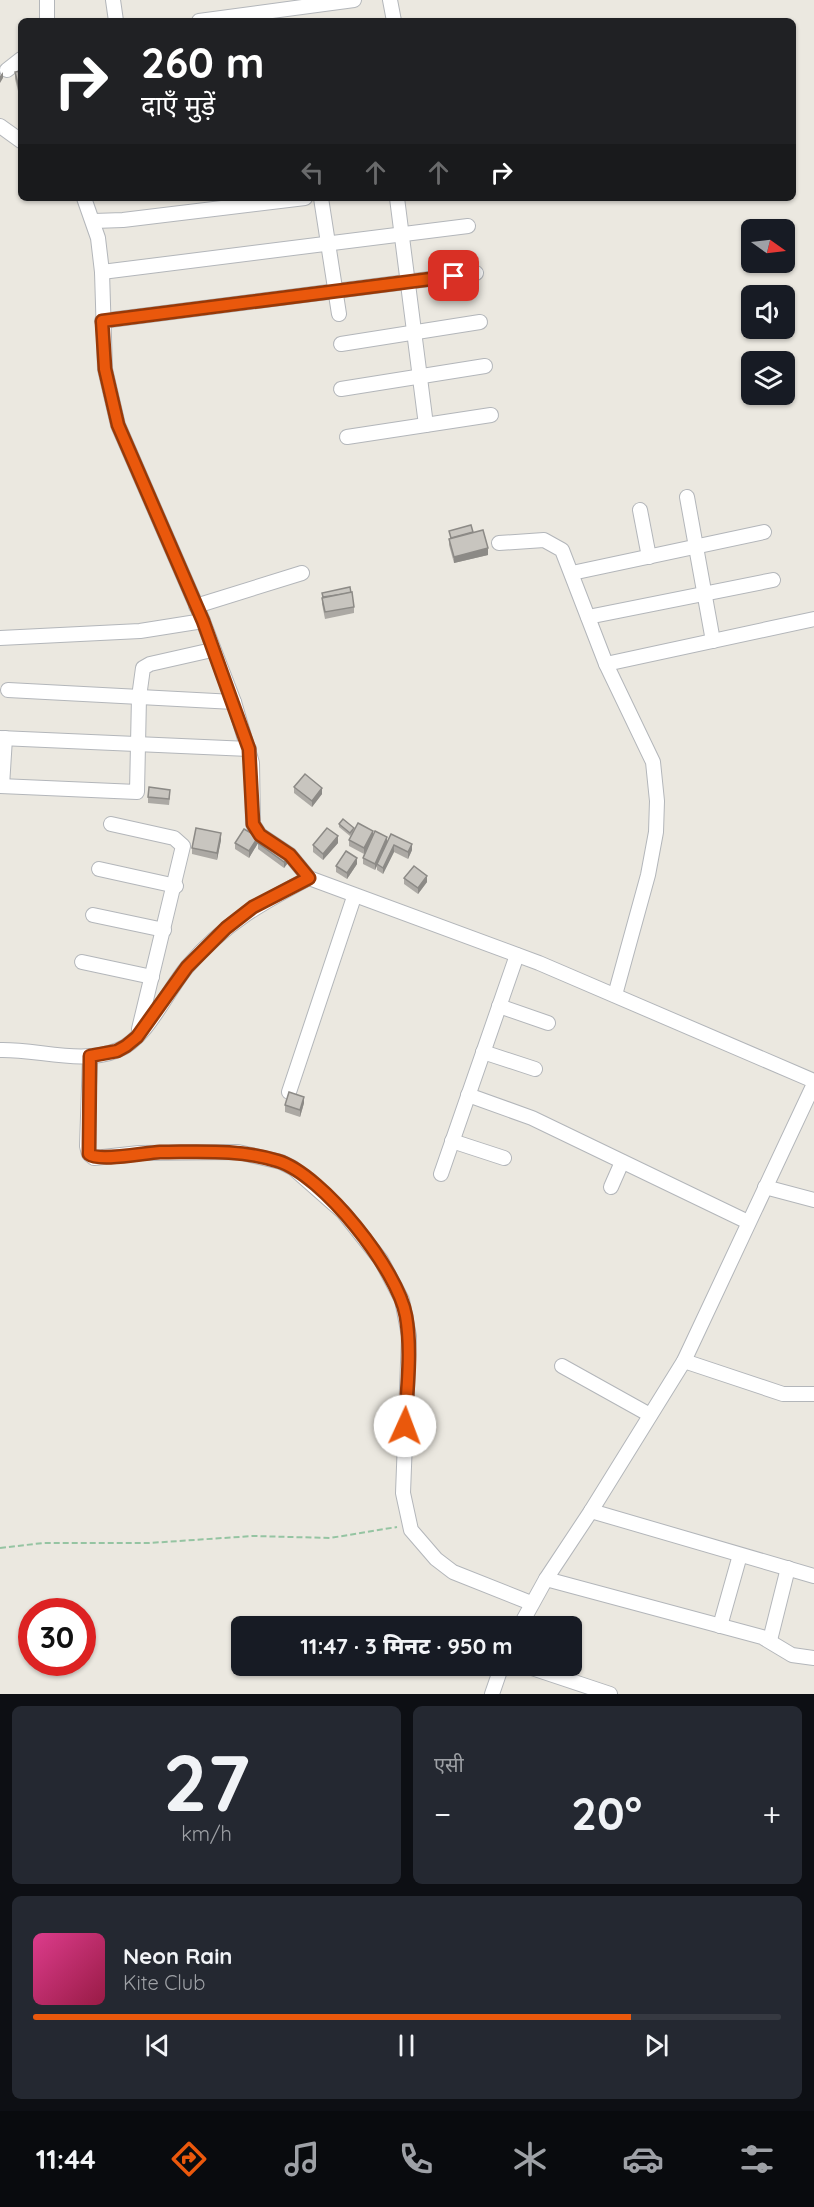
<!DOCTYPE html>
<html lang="hi">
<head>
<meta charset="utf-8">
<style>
	body { margin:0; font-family:Quicksand,"Noto Sans Devanagari",sans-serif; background:#242831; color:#f1f3f6; height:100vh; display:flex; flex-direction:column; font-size:22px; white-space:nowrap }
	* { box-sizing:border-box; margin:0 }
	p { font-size:20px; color:#9ea1a6 }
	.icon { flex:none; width:33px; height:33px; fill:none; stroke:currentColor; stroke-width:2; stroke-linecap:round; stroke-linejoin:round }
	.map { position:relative; height:1694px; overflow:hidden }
	.panel { display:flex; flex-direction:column; gap:12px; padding:12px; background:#0d0f14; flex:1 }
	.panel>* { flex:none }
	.banner { position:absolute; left:18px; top:18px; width:778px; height:183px; border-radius:9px; box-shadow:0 2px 4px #0004; background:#202124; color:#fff; overflow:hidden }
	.needle { width:39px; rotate:104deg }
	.buttons { position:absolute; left:741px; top:219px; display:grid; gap:12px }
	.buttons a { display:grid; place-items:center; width:54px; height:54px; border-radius:9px; background:#171b24; box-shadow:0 2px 4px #0004; font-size:30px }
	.speed { position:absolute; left:18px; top:1598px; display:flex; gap:12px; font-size:30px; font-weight:700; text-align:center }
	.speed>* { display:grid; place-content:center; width:78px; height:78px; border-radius:50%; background:#171b24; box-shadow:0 2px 4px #0004; line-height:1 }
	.speed .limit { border:9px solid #d22; background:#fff; color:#111 }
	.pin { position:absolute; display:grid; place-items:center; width:51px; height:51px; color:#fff; margin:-26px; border-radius:12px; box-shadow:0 3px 9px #0006 }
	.me { position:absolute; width:66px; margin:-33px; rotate:2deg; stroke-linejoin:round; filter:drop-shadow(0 0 4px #0008) }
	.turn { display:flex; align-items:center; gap:21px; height:126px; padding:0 24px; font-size:27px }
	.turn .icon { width:78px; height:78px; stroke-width:2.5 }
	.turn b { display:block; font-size:42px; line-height:51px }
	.lanes { display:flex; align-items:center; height:57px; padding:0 24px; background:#0003; justify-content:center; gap:30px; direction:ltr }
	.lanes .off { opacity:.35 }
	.big { font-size:45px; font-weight:800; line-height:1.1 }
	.panel .card { flex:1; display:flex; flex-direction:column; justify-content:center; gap:9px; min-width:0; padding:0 21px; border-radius:9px; background:#242831 }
	.panel .dial { align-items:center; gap:0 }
	.dial b { font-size:78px; line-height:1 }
	.song { display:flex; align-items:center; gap:18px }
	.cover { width:72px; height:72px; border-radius:9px; background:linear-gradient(135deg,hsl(330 70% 55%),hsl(340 70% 35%)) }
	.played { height:6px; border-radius:3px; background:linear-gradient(90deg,#ea580c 80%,#363941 80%) }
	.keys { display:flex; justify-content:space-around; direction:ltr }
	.heat { display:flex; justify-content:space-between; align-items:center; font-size:33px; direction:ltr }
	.panel .tiles { flex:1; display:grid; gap:12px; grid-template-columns:1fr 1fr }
	.card:last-child { grid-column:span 2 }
	.trip { position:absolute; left:231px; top:1616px; width:351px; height:60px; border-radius:9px; background:#171b24; box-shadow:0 2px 4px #0004; font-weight:800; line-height:60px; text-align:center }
	.menu { display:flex; height:96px; justify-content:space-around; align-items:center; background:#090b0e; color:#9ea1a6 }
	.menu .icon { width:42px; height:42px }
	.menu .on { color:#ea580c }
	.menu b { font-size:27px; color:#f1f3f6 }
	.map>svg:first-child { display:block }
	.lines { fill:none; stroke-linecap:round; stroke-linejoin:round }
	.minor-casing { stroke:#b3b6ba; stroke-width:16 }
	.path { stroke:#95c4a2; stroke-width:2; stroke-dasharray:6 3; stroke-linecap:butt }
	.minor { stroke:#fff; stroke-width:14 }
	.wall { fill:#aca9a4 }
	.shaded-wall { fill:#8c8a86 }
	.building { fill:#c8c5bf; stroke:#8c8a86; stroke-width:1.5 }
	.route-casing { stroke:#983908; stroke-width:15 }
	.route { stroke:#ea580c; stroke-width:10 }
</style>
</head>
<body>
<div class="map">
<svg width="814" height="1694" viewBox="0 0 814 1694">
	<rect width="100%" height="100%" fill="#ebe8e0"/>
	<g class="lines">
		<defs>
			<g id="minor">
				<polyline points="47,0 47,21"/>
				<polyline points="113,0 116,21"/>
				<polyline points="390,0 394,21"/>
				<polyline points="199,21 354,0"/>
				<polyline points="7,70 21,59"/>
				<polyline points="0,126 21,141"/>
				<polyline points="84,198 98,238 102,272 105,369 118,425 203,621 234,702 252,763 253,824 260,835 290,855 309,878 539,963 814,1081"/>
				<polyline points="321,198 339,314"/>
				<polyline points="397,198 426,425"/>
				<polyline points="94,221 123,220 305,198"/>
				<polyline points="102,272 468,226"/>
				<polyline points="102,321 476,273"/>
				<polyline points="341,344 480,322"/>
				<polyline points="341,389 485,366"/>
				<polyline points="347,437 491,415"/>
				<polyline points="687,497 713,641"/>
				<polyline points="640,510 649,557"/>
				<polyline points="499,543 544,540 562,550 606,664 653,762 657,801 656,832 648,875 615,995"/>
				<polyline points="572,573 764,532"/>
				<polyline points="196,606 302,573"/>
				<polyline points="588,617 773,580"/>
				<polyline points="0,638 140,631 203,621"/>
				<polyline points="606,664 814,619"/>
				<polyline points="8,690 234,702"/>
				<polyline points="0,738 249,749"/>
				<polyline points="0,786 137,792 139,697 143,668 150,664 212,650"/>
				<polyline points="2,786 5,738"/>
				<polyline points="111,824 174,838 183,846 139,1029"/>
				<polyline points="99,869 176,886"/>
				<polyline points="93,915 164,930"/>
				<polyline points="82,962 152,977"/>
				<polyline points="499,1006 548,1023"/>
				<path d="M0,1050C38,1049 82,1065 118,1050C147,1039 168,989 188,966C225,923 260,904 309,878"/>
				<polyline points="483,1052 535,1069"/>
				<polyline points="90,1056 87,1146 89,1154 94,1158 139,1153 238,1152 281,1162 293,1168 343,1212 381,1260 402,1300 409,1336 403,1493 411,1530 436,1559 453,1572 531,1603"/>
				<polyline points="289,1092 354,897"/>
				<polyline points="468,1095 532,1118 748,1222"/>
				<polyline points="452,1141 504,1158"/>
				<polyline points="441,1174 517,955"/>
				<polyline points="611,1187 622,1162"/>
				<polyline points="765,1187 814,1200"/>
				<polyline points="684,1361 783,1394 814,1394"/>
				<polyline points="562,1366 650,1415"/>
				<polyline points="591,1511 814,1576"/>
				<polyline points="546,1579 762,1637 792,1655 814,1658"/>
				<polyline points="520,1626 546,1579 591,1511 684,1361 814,1084"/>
				<polyline points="720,1626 740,1555"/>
				<polyline points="770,1640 788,1568"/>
				<polyline points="523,1665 610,1694"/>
				<polyline points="492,1694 502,1665"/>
			</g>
		</defs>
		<use href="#minor" class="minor-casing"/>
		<polyline class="path" points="0,1548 43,1543 149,1543 253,1536 330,1538 397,1527"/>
		<use href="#minor" class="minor"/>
	</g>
	<g class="wall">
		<polygon points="21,71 20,99 15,79 15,72"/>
		<polygon points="449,531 473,533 488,555 454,563 449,545 449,539 451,538"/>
		<polygon points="322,593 354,607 354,613 325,619 322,604"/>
		<polygon points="294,787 322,794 312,807 294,793"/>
		<polygon points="170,796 169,805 148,803 148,797"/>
		<polygon points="339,824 354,831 350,836 339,827"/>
		<polygon points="373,835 387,842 412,850 408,859 394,852 383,874 377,870 377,866 375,870 363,864 363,858 364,854 349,846 349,840"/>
		<polygon points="221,840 217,860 192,854 192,848"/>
		<polygon points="235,843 258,843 249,858 235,849"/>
		<polygon points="258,843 290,860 284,868 258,849"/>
		<polygon points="338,843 323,860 313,852 313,845"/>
		<polygon points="357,864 347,879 336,872 336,866"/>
		<polygon points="404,878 427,882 418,894 404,884"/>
		<polygon points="304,1103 300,1117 285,1112 285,1105"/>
	</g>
	<g class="shaded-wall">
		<polygon points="3,72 3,78 0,83 0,76"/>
		<polygon points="488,548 488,555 454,563 454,557"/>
		<polygon points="322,788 322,794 312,807 312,801"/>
		<polygon points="373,831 373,838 364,854 364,848"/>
		<polygon points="221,833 221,840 217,860 217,853"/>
		<polygon points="338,836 338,843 323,860 323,854"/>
		<polygon points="258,837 258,843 249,858 249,851"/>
		<polygon points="387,837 387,843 375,870 375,864"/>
		<polygon points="412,844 412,850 408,859 408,852"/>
		<polygon points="394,845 394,852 383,874 383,868"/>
		<polygon points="290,854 290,860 284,868 284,862"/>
		<polygon points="357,858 357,864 347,879 347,873"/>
		<polygon points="427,876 427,882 418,894 418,888"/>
		<polygon points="304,1097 304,1103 300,1117 300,1110"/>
	</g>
	<g class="building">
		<polygon points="21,71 21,92 20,92 15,72"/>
		<polygon points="471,525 473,532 451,538 449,531"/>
		<polygon points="483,530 488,548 454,557 449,539"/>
		<polygon points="350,587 351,593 323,597 322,593"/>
		<polygon points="352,592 354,607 325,612 322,598"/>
		<polygon points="305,774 322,788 312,801 294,787"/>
		<polygon points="149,787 170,790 169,799 148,797"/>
		<polygon points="343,819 354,828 350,833 339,824"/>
		<polygon points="358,823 373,831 364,848 349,840"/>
		<polygon points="196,828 221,833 217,853 192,848"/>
		<polygon points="327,828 338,836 323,854 313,845"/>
		<polygon points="244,829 258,837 249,851 235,843"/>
		<polygon points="375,831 387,837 375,864 363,858"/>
		<polygon points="391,834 412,844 408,852 394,845 383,868 377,864"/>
		<polygon points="264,835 290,854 284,862 258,843"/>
		<polygon points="346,851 357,858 347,873 336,866"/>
		<polygon points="414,866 427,876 418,888 404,878"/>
		<polygon points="289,1092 304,1097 300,1110 285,1105"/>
	</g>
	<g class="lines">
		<defs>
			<path id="route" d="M405,1426C407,1390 412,1351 406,1316C398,1270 323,1175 278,1161C239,1149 200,1152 160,1152C143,1153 99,1162 89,1154L90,1056L117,1051L126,1046L137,1037L187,967L226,928L253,907L309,878L290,855L260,835L253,824L249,749L203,621L118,425L105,369L102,321L454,276"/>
		</defs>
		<use href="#route" class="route-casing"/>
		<use href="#route" class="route"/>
	</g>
</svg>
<div class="buttons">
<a><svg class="needle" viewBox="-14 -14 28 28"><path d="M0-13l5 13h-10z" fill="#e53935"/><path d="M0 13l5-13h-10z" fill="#9ea1a6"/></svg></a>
<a><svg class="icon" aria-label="sound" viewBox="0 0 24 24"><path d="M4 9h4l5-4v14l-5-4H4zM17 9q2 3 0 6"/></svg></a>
<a><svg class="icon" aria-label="layers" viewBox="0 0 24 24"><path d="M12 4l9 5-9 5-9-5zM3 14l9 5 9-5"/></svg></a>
</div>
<div class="speed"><div class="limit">30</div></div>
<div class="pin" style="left:454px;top:276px;background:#d93025"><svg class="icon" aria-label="arrive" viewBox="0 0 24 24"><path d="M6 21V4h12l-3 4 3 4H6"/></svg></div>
<svg class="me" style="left:405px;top:1426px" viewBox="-20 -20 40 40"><circle r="19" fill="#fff"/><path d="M0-13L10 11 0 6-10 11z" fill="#ea580c"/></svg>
<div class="trip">11:47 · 3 मिनट · 950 m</div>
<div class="banner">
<div class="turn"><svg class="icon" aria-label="right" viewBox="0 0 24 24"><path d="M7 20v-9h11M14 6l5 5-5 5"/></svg><div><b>260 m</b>दाएँ मुड़ें</div></div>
<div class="lanes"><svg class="icon off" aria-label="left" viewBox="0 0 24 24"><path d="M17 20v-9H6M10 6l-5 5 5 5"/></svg><svg class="icon off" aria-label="ahead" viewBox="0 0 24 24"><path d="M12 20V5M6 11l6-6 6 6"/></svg><svg class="icon off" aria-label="ahead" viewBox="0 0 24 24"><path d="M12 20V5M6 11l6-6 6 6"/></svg><svg class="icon" aria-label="right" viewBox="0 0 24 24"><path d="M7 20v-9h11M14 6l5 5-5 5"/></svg></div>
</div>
</div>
<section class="panel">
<div class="tiles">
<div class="card dial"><b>27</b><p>km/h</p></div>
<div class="card"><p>एसी</p>
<div class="heat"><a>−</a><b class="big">20°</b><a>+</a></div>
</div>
<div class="card">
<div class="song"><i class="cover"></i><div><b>Neon Rain</b><p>Kite Club</p></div></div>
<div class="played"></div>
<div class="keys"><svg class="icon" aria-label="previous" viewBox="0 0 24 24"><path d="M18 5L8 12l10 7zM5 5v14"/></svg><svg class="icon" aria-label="pause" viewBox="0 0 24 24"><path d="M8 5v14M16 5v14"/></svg><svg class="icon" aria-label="next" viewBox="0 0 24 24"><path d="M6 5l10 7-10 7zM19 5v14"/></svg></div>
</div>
</div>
</section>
<nav class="menu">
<b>11:44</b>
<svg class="icon on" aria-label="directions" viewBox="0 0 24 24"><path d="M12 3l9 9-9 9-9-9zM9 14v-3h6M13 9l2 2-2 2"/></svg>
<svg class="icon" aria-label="music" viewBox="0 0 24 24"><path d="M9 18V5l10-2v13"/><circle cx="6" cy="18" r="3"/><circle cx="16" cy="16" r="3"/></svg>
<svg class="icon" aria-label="phone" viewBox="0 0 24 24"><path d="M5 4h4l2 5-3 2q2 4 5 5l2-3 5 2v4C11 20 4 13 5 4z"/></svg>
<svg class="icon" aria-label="climate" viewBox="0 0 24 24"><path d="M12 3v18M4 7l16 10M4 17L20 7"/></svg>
<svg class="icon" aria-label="car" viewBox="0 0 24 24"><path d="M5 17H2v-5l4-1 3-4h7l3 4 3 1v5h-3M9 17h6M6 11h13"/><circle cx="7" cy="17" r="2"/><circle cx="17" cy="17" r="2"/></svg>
<svg class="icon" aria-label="filters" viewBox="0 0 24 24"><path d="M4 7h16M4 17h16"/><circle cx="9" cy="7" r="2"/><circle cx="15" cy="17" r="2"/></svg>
</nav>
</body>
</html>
